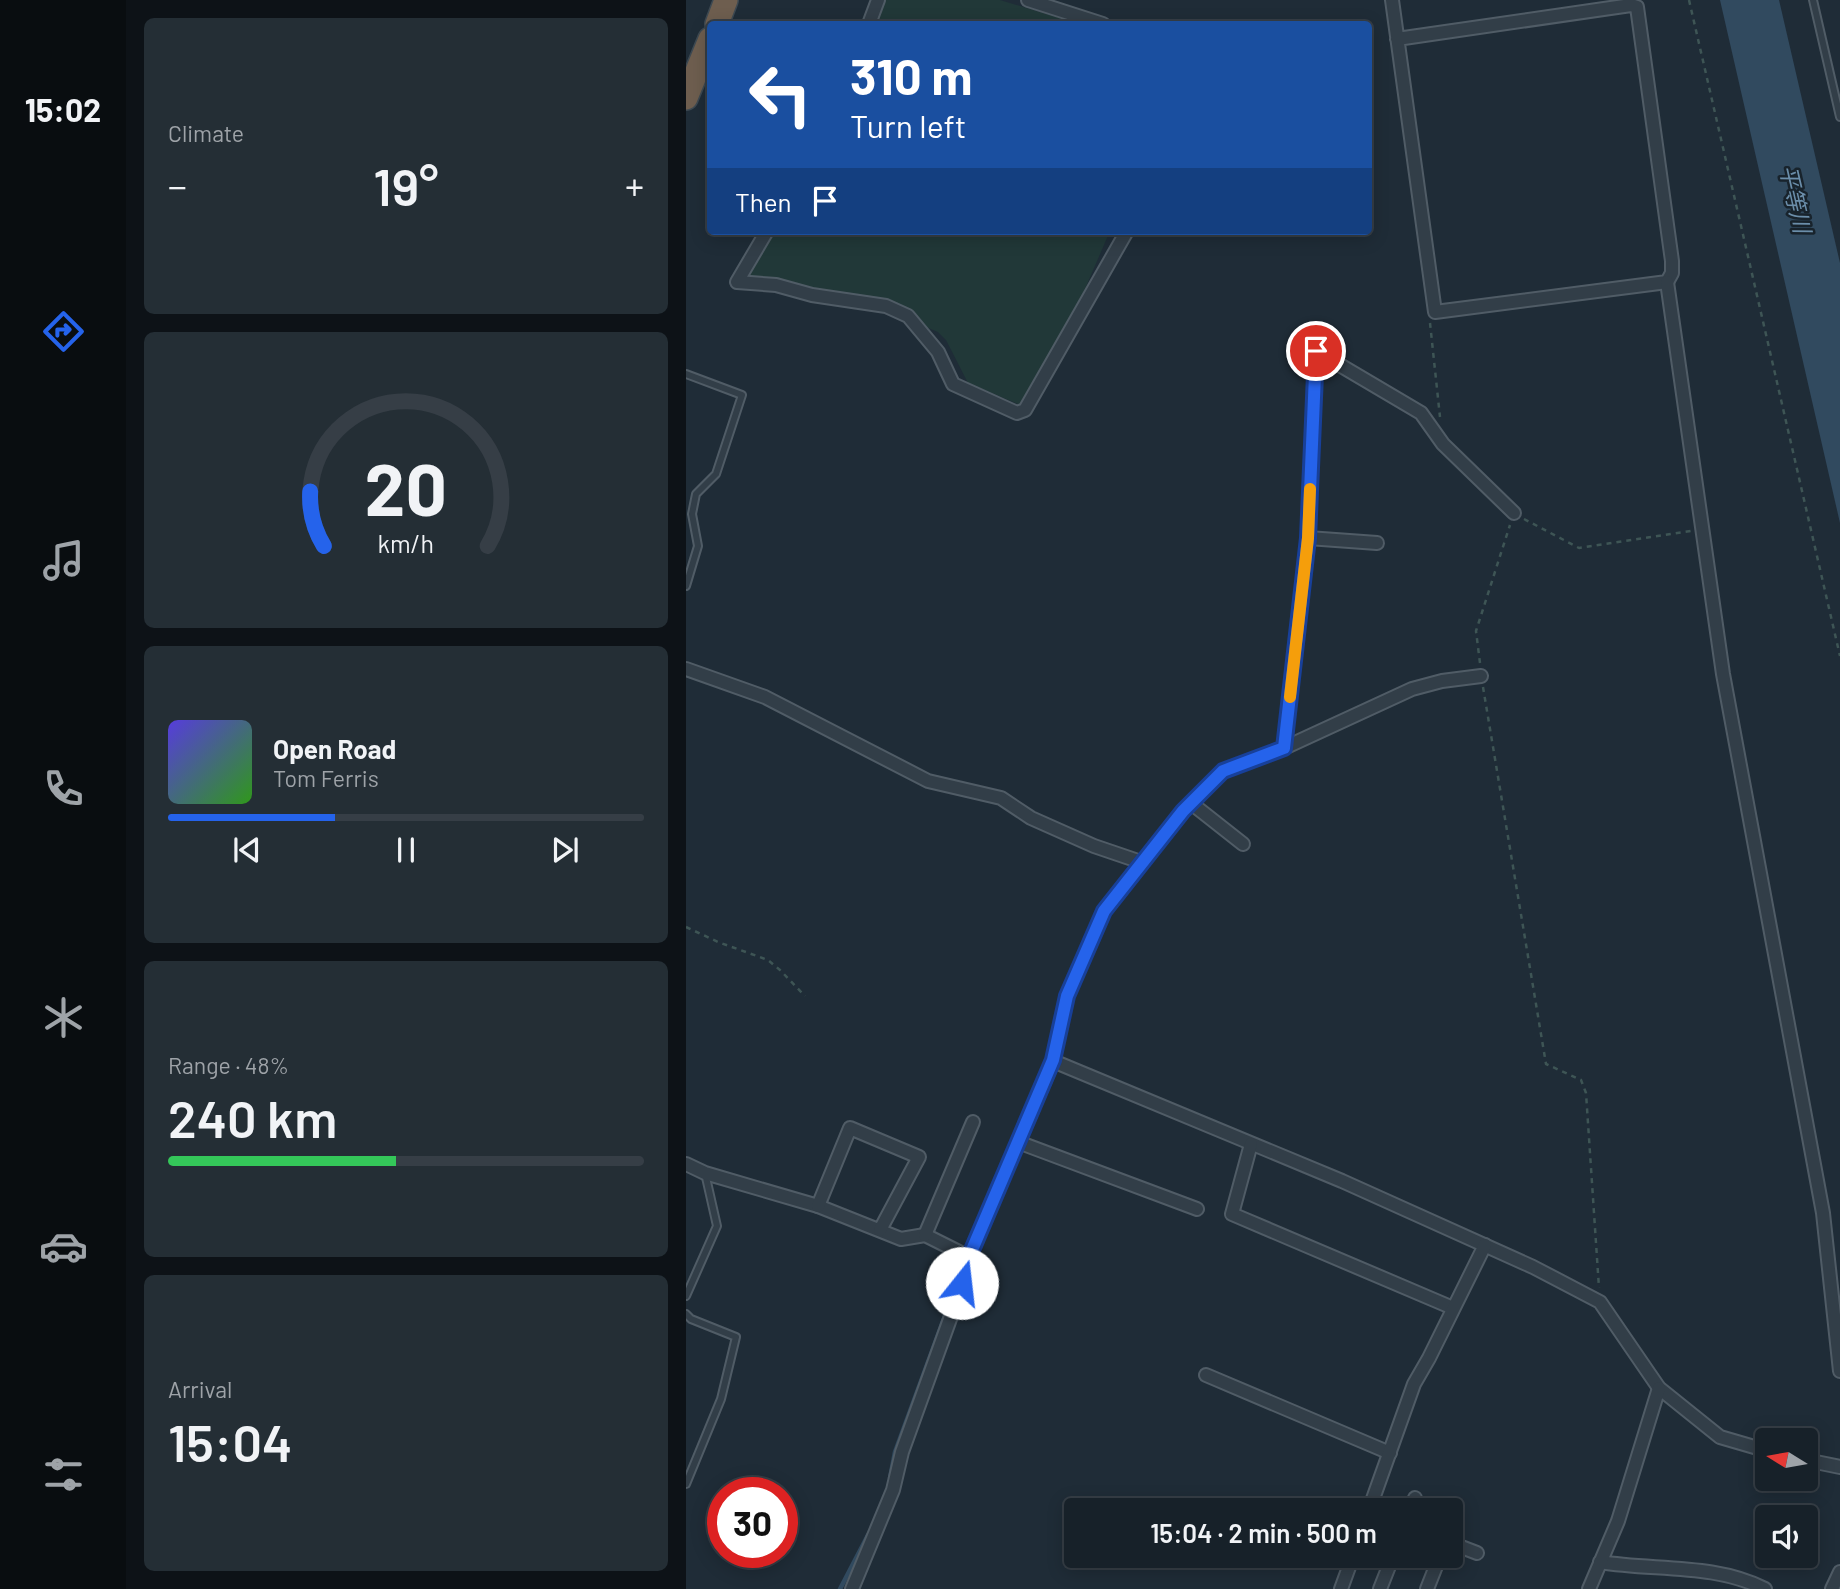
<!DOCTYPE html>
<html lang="en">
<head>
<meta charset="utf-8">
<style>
	body { margin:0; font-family:Barlow,"Noto Sans JP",sans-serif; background:#242e35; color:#f1f3f6; height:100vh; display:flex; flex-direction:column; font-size:26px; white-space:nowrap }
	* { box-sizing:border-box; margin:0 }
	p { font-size:23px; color:#9ea3a8 }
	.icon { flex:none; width:38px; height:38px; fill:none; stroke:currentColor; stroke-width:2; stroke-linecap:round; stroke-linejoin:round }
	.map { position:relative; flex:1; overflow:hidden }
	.panel { display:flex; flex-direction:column; gap:18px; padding:18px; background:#0d1217; width:560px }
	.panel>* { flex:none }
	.top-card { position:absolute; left:21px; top:21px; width:665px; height:214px; border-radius:7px; box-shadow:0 4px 18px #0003,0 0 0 2px #363e46; background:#1a4fa0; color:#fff; overflow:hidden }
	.needle { width:46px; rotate:281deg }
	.buttons { position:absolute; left:1069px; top:1428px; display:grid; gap:14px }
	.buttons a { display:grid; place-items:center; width:63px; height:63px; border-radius:7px; background:#172129; box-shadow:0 4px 18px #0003,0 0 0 2px #363e46; font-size:35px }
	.speed { position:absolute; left:21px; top:1477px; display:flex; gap:14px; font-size:35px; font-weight:700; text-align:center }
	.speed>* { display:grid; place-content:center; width:91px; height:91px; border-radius:50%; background:#172129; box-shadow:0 4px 18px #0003,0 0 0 2px #363e46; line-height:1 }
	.speed .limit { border:10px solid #d22; background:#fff; color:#111 }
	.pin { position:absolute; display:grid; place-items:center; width:60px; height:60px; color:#fff; margin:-30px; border:4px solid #fff; border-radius:50%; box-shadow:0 2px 7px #0007 }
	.me { position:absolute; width:77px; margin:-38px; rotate:16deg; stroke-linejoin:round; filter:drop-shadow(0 0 5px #0008) }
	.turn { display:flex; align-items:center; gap:24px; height:147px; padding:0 28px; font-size:32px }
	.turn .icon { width:91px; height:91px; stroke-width:2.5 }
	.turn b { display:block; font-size:49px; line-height:60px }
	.then { display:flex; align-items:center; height:66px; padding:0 28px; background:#0003; gap:14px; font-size:26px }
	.big { font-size:52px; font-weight:600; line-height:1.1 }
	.panel .tile { flex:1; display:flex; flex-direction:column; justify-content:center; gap:10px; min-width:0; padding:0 24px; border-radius:10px; background:#242e35 }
	.panel .dial { align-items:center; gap:0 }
	.dial svg { height:182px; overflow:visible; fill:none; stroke:#363e46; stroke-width:7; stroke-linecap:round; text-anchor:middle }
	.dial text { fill:#f1f3f6; stroke:none }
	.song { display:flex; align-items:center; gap:21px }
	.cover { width:84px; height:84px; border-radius:10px; background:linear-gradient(135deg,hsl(250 70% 55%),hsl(110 70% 35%)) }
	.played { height:7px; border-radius:4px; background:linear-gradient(90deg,#2563eb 35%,#363e46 35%) }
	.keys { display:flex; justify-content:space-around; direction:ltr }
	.heat { display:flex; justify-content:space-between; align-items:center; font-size:38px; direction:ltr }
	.charge { height:10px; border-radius:5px; background:linear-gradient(90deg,#34c759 48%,#363e46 0) }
	.trip { position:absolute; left:378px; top:1498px; width:399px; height:70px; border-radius:7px; background:#172129; box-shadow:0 4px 18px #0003,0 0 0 2px #363e46; font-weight:600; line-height:70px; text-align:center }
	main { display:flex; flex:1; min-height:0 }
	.tab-bar { display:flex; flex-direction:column; width:126px; justify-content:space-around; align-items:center; background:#090d10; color:#9ea3a8 }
	.tab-bar .icon { width:49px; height:49px }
	.tab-bar .current { color:#2563eb }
	.tab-bar b { font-size:32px; color:#f1f3f6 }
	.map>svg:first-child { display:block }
	.green { fill:#213838 }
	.water { fill:#314a5f }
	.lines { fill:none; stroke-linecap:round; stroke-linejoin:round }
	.stream { stroke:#314a5f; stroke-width:4.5 }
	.lane-casing { stroke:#505c66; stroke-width:10 }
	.street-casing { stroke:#505c66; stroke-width:16 }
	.highway-casing { stroke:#3d4952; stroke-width:26 }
	.path { stroke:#3e5555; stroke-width:2.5; stroke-dasharray:5 5; stroke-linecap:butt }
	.lane { stroke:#323e48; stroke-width:6 }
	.street { stroke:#323e48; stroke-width:12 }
	.highway { stroke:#6e5e4f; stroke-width:23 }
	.route-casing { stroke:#184099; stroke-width:18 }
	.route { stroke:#2563eb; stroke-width:12 }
	.slow { stroke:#f59e0b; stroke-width:12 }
	.labels { text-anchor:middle; stroke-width:5; stroke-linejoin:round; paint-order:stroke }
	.water-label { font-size:23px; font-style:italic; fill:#6b8eaa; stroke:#18232c }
</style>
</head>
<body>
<main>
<nav class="tab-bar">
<b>15:02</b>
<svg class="icon current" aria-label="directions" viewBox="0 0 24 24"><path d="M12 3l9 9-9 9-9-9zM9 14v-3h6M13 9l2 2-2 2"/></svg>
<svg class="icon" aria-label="music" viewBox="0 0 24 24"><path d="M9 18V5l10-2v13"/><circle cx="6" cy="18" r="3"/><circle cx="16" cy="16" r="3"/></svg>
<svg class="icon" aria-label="phone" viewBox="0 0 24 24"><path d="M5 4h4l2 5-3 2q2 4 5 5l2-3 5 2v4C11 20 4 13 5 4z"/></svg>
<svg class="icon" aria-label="climate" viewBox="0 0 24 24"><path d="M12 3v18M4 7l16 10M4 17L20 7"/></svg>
<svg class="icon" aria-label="car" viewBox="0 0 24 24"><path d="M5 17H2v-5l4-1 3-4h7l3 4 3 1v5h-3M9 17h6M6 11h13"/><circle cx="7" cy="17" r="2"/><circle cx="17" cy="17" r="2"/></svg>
<svg class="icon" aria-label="filters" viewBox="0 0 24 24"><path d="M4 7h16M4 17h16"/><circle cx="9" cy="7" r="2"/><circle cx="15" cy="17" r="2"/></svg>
</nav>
<section class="panel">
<div class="tile"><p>Climate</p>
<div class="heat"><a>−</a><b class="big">19°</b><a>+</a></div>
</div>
<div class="tile dial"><svg viewBox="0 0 100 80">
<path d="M14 69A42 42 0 1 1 86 69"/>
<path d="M14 69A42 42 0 0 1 8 45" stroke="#2563eb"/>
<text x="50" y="56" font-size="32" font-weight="700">20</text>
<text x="50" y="72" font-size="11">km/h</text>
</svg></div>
<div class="tile">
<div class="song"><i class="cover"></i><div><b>Open Road</b><p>Tom Ferris</p></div></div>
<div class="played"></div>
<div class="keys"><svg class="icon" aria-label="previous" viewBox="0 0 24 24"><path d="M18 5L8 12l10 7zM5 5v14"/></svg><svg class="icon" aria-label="pause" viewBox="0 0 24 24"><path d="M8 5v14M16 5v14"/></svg><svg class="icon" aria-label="next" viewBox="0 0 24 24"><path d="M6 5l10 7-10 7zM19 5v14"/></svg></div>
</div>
<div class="tile"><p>Range · 48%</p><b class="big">240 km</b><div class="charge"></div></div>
<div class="tile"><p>Arrival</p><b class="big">15:04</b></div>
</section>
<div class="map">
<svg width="1154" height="1589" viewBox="0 0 1154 1589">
	<rect width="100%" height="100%" fill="#1f2c37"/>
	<g class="green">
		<polygon points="198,0 314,0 393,24 189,24"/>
		<polygon points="82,231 424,231 392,305 337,406 282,383 260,340 252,332 235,325 224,310 177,298 62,277"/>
	</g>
	<polygon class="water" points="1034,0 1093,0 1154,263 1154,523"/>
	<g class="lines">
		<g class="stream">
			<polyline points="204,1478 209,1452 268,1291"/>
			<polyline points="154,1589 182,1535"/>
		</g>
		<defs>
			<g id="lane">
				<polyline points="1127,0 1154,117"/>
				<polyline points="0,374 56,395 30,474 10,494 6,514 12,546 0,586"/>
				<polyline points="0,1296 31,1226 19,1173"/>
				<polyline points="0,1314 5,1319 50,1337 35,1399 0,1484"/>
			</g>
			<g id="street">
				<polyline points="342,0 417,24"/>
				<polyline points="706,0 749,312 981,282 986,273 986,261 951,7 945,5 711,39"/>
				<polyline points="183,24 192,0"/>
				<polyline points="81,231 51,282 90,285 126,295 200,306 222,316 252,352 267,384 331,413 339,410 441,231"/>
				<polyline points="981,282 1037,674 1137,1213 1154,1371"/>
				<polyline points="622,538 691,543"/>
				<polyline points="0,669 79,697 242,781 315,798 345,818 408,846 455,862"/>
				<polyline points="598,748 622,538 630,351 735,413 757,444 828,513"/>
				<polyline points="505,803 557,844"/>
				<polyline points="367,1061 656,1181 847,1267 914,1302 973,1388 1034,1437 1082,1451"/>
				<polyline points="332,1142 511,1209"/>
				<polyline points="565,1144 546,1214 767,1308"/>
				<polyline points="0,1164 19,1173 132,1206 215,1239 239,1235 283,1257"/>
				<polyline points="132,1206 164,1128 233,1157 194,1230"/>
				<polyline points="239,1235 287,1122"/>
				<polyline points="520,1375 704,1453"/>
				<polyline points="1120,1460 1154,1467"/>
				<polyline points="683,1510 728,1384 743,1358 799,1245"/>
				<polyline points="725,1510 729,1498"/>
				<polyline points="765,1528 771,1513"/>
				<polyline points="765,1543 791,1553"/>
				<path d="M914,1562C968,1571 1028,1563 1079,1589"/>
				<polyline points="166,1589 207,1490 216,1452 277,1283 283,1257 367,1061 381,996 418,911 497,811 537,771 598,748 726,689 756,681 795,676"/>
				<polyline points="655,1589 667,1556"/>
				<polyline points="694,1589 707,1556"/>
				<polyline points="741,1589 754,1556"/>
				<polyline points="903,1589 932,1521 973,1388"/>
				<polyline points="1146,1589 1154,1572"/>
			</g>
			<g id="highway">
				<polyline points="31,24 40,0"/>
				<polyline points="0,98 24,39"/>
			</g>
		</defs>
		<use href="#lane" class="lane-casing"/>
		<use href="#street" class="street-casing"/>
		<use href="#highway" class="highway-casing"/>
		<g class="path">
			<polyline points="1003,0 1154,656"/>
			<polyline points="744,323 754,417"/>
			<polyline points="626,324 628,338"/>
			<polyline points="838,519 893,548 1005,531"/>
			<polyline points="794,663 790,631 824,525"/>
			<polyline points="797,687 860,1064 895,1080 900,1093 913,1288"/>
			<polyline points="0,927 32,942 82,960 94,970 119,996"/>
		</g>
		<use href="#lane" class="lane"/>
		<use href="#street" class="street"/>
		<use href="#highway" class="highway"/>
	</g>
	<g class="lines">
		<defs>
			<polyline id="route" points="276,1283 283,1257 367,1060 381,996 418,911 497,811 537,771 598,748 622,538 630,351"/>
		</defs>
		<use href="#route" class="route-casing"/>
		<use href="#route" class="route"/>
		<polyline class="slow" points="604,697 622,538 624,489"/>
	</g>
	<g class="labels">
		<g class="water-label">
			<text transform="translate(1109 199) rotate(77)" y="8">平等川</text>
		</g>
	</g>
</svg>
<div class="buttons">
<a><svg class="needle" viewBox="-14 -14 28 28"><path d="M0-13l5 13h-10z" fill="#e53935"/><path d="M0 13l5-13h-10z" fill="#9ea3a8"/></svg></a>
<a><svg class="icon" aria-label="sound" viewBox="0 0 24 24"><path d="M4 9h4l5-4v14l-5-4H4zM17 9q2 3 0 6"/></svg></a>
</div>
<div class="speed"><div class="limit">30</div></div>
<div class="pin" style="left:630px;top:351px;background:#d93025"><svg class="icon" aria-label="arrive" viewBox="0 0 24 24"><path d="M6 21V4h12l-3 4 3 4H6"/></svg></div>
<svg class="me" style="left:276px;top:1283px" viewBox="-20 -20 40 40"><circle r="19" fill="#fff"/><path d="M0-13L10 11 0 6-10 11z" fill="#2563eb"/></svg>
<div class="trip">15:04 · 2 min · 500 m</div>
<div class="top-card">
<div class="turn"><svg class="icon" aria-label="left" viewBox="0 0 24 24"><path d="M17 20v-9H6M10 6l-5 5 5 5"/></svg><div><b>310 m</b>Turn left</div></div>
<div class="then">Then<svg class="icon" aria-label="arrive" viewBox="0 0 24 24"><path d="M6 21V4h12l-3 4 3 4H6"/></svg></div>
</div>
</div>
</main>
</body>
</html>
